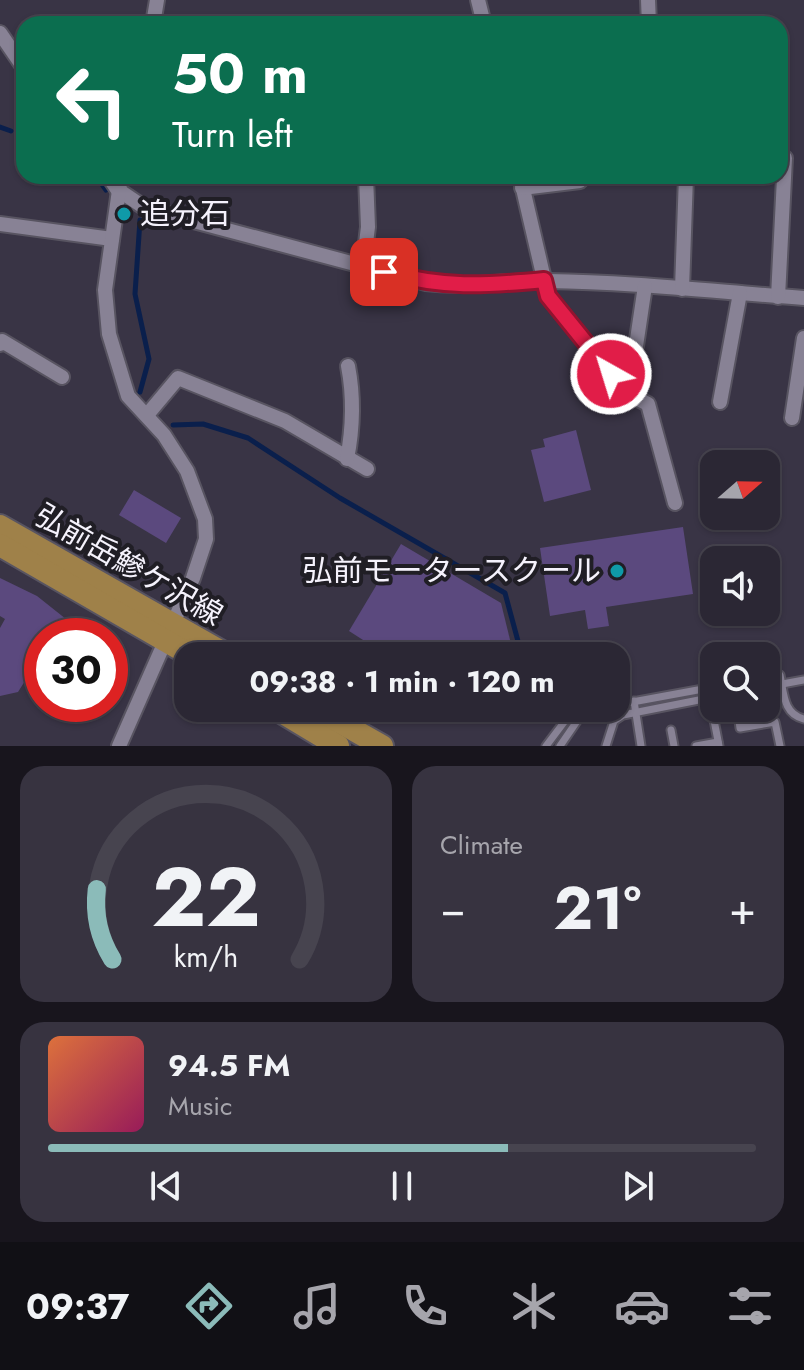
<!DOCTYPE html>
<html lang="en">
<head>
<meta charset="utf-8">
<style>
	body { margin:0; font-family:Jost,"Noto Sans JP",sans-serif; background:#373340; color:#f1f3f6; height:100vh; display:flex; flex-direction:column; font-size:30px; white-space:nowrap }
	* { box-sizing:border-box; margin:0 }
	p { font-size:26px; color:#a6a5ac }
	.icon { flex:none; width:44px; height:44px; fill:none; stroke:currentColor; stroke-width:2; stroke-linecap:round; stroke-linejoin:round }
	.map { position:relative; height:746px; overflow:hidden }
	.sheet { display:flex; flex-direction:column; gap:20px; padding:20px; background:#18151d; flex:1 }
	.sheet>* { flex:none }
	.guide { position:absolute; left:16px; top:16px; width:772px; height:168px; border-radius:24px; box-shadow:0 2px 6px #0004,0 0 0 2px #47444f; background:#0b6e4f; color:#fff; overflow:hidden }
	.needle { width:52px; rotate:70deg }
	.fabs { position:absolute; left:700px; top:450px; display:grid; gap:16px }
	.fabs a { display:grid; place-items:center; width:80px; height:80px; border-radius:16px; background:#2b2734; box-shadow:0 2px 6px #0004,0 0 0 2px #47444f; font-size:40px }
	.speed { position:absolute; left:24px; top:618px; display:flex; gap:16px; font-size:40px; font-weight:700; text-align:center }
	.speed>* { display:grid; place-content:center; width:104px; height:104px; border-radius:50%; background:#2b2734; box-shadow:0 2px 6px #0004,0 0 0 2px #47444f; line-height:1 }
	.speed .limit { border:12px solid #d22; background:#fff; color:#111 }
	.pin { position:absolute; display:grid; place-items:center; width:68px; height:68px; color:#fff; margin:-34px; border-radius:16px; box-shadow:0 4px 12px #0006 }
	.me { position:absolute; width:88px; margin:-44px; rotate:321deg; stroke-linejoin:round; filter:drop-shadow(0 0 6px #0008) }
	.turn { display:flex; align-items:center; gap:28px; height:168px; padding:0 24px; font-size:36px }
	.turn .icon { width:104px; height:104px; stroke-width:2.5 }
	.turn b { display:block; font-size:56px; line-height:68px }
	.big { font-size:60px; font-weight:700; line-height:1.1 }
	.sheet .card { flex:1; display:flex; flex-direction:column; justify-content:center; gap:12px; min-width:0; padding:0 28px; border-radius:24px; background:#373340 }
	.sheet .dial { align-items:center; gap:0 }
	.dial svg { height:208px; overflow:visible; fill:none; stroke:#47444f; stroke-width:7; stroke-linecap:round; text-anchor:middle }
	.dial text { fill:#f1f3f6; stroke:none }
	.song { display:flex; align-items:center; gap:24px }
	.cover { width:96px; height:96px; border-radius:12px; background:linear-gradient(135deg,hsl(20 70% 55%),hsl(330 70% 35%)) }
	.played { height:8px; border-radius:4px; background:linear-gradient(90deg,#8bbbb9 65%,#47444f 65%) }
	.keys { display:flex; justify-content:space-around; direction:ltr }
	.heat { display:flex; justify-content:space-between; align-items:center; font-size:44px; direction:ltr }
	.sheet .tiles { flex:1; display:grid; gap:20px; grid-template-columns:1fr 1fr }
	.card:last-child { grid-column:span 2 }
	.trip { position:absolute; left:174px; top:642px; width:456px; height:80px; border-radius:24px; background:#2b2734; box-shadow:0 2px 6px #0004,0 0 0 2px #47444f; font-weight:700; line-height:80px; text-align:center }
	.tab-bar { display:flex; height:128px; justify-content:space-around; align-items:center; background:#111015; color:#a6a5ac }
	.tab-bar .icon { width:56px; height:56px }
	.tab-bar .on { color:#8bbbb9 }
	.tab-bar b { font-size:36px; color:#f1f3f6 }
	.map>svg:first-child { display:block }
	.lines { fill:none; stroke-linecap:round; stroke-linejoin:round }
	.stream { stroke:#0a1f4c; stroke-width:5 }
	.building { fill:#5b497e }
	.lane-casing { stroke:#585461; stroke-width:11 }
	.street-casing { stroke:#585461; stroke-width:18 }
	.primary-casing { stroke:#585461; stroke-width:26 }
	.lane { stroke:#888295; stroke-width:7 }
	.street { stroke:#888295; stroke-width:14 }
	.primary { stroke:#9f8149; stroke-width:22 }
	.route-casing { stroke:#92132f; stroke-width:20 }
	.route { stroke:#e11d48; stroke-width:14 }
	.culture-dot { fill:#0f9aa8; stroke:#201e25; stroke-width:3 }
	.labels { text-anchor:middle; stroke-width:8; stroke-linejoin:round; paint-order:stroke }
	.poi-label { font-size:30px; fill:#f5f2fc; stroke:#201e25; text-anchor:start }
	.street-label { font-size:30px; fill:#f5f2fc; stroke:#201e25 }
</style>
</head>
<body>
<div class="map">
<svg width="804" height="746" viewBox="0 0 804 746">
	<rect width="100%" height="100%" fill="#393445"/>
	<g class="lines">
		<g class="stream">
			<polyline points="0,127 11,131"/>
			<polyline points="96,176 106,190"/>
			<polyline points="140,392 149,359 135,294 140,220"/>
			<polyline points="173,425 203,424 248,438 340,498 505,593 522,656"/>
		</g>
	</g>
	<g class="building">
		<polygon points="576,430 591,490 544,502 531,450 545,447 543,439"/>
		<polygon points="134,490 181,518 166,543 119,515"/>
		<polygon points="683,527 693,594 606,607 609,626 588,629 585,610 550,616 540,548"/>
		<polygon points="401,544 501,603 514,656 388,656 349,631"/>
		<polygon points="0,578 37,596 76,627 70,636 42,636 42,654 18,692 0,696 0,628 5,619 0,616"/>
	</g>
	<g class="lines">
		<defs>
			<g id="lane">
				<path d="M766,677L780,675C784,693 783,714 804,719"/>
				<polyline points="766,687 804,680"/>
				<polyline points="709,694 719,746"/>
				<polyline points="634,701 641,746"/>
				<polyline points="616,705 714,687"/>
				<polyline points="737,708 740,728 775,722 780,746"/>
				<polyline points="671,730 674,746"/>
				<polyline points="546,746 571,713 598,708"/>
				<polyline points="560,746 586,708"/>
				<polyline points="606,746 614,721 623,715 714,697"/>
				<polyline points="696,746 718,742"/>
			</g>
			<g id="street">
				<polyline points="478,0 484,24"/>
				<polyline points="648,0 649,24"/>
				<polyline points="153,24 157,0"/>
				<polyline points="0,33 24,68"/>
				<path d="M108,176L117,189L145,208L426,283C468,288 507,280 548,281C633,282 719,292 804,298"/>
				<polyline points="520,176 548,296 626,393 648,404 675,503"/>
				<polyline points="522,188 580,181"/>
				<polyline points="0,224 112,239"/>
				<polyline points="363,267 368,227 366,176"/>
				<polyline points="682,289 686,176"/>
				<polyline points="778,297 785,158"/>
				<polyline points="0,344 2,341 62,377"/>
				<polyline points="636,346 645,286"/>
				<polyline points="720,402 740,293"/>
				<polyline points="147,415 178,378 285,421 367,469"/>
				<polyline points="792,418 804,338"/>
				<path d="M347,459C353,428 354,397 348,366"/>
				<polyline points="119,746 193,578 206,539 205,519 187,471 164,435 128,396 109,334 105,290 121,176"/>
			</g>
			<g id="primary">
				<polyline points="0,526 229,656"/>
				<polyline points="0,545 192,656"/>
				<polyline points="275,708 338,746"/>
				<polyline points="315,708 382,746"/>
			</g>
		</defs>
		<use href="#lane" class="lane-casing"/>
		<use href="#street" class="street-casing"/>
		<use href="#primary" class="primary-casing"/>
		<use href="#lane" class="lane"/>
		<use href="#street" class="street"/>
		<use href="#primary" class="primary"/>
	</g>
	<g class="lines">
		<defs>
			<path id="route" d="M384,272C445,288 482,286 544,280L548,296L611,374"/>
		</defs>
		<use href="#route" class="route-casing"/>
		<use href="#route" class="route"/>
	</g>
	<g class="culture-dot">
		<circle cx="124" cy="214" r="8"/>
		<circle cx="617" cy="571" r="8"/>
	</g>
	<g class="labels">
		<g class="poi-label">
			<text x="140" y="224">追分石</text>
			<text x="601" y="581" text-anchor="end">弘前モータースクール</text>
		</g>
		<g class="street-label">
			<text transform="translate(129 565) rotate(30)" y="10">弘前岳鰺ケ沢線</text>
		</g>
	</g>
</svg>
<div class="fabs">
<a><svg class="needle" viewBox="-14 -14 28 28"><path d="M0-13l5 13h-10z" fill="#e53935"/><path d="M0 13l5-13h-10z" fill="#a6a5ac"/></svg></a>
<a><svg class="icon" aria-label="sound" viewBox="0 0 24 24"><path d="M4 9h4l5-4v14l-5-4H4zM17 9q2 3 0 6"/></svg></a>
<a><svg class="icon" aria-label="search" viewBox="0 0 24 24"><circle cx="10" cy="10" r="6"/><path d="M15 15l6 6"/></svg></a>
</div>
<div class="speed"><div class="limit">30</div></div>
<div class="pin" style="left:384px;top:272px;background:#d93025"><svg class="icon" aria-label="arrive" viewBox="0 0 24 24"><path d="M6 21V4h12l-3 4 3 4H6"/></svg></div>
<svg class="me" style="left:611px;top:374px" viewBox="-20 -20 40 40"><circle r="17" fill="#e11d48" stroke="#fff" stroke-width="3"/><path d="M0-11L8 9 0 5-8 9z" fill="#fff"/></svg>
<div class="trip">09:38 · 1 min · 120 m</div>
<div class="guide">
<div class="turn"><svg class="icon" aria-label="left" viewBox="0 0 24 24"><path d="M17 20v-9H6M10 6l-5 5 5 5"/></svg><div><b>50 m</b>Turn left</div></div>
</div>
</div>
<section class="sheet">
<div class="tiles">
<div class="card dial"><svg viewBox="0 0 100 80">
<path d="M14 69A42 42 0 1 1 86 69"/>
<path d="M14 69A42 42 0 0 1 8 42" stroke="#8bbbb9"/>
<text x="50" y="56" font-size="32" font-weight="700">22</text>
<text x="50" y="72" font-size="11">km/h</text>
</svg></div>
<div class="card"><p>Climate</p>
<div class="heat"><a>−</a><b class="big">21°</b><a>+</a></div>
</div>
<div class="card">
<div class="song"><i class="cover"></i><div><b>94.5 FM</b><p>Music</p></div></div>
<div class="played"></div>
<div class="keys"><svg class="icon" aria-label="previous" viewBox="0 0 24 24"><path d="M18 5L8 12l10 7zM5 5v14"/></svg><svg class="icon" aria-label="pause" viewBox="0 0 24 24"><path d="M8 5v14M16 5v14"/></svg><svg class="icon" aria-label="next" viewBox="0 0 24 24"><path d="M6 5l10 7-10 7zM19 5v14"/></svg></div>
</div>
</div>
</section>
<nav class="tab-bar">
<b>09:37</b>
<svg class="icon on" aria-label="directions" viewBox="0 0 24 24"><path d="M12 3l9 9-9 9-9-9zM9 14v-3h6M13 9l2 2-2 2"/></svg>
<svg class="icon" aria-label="music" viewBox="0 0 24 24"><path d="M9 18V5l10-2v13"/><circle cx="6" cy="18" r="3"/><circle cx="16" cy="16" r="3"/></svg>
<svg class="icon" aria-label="phone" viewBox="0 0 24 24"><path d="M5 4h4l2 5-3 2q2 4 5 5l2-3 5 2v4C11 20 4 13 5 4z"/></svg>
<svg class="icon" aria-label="climate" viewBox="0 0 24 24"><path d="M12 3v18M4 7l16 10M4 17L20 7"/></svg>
<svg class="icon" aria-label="car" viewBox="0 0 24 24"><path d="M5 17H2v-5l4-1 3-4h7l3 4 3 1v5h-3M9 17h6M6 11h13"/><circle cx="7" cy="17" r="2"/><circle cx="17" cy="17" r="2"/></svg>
<svg class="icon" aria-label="filters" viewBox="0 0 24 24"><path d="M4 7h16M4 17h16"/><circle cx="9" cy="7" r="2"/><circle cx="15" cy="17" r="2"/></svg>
</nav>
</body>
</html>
